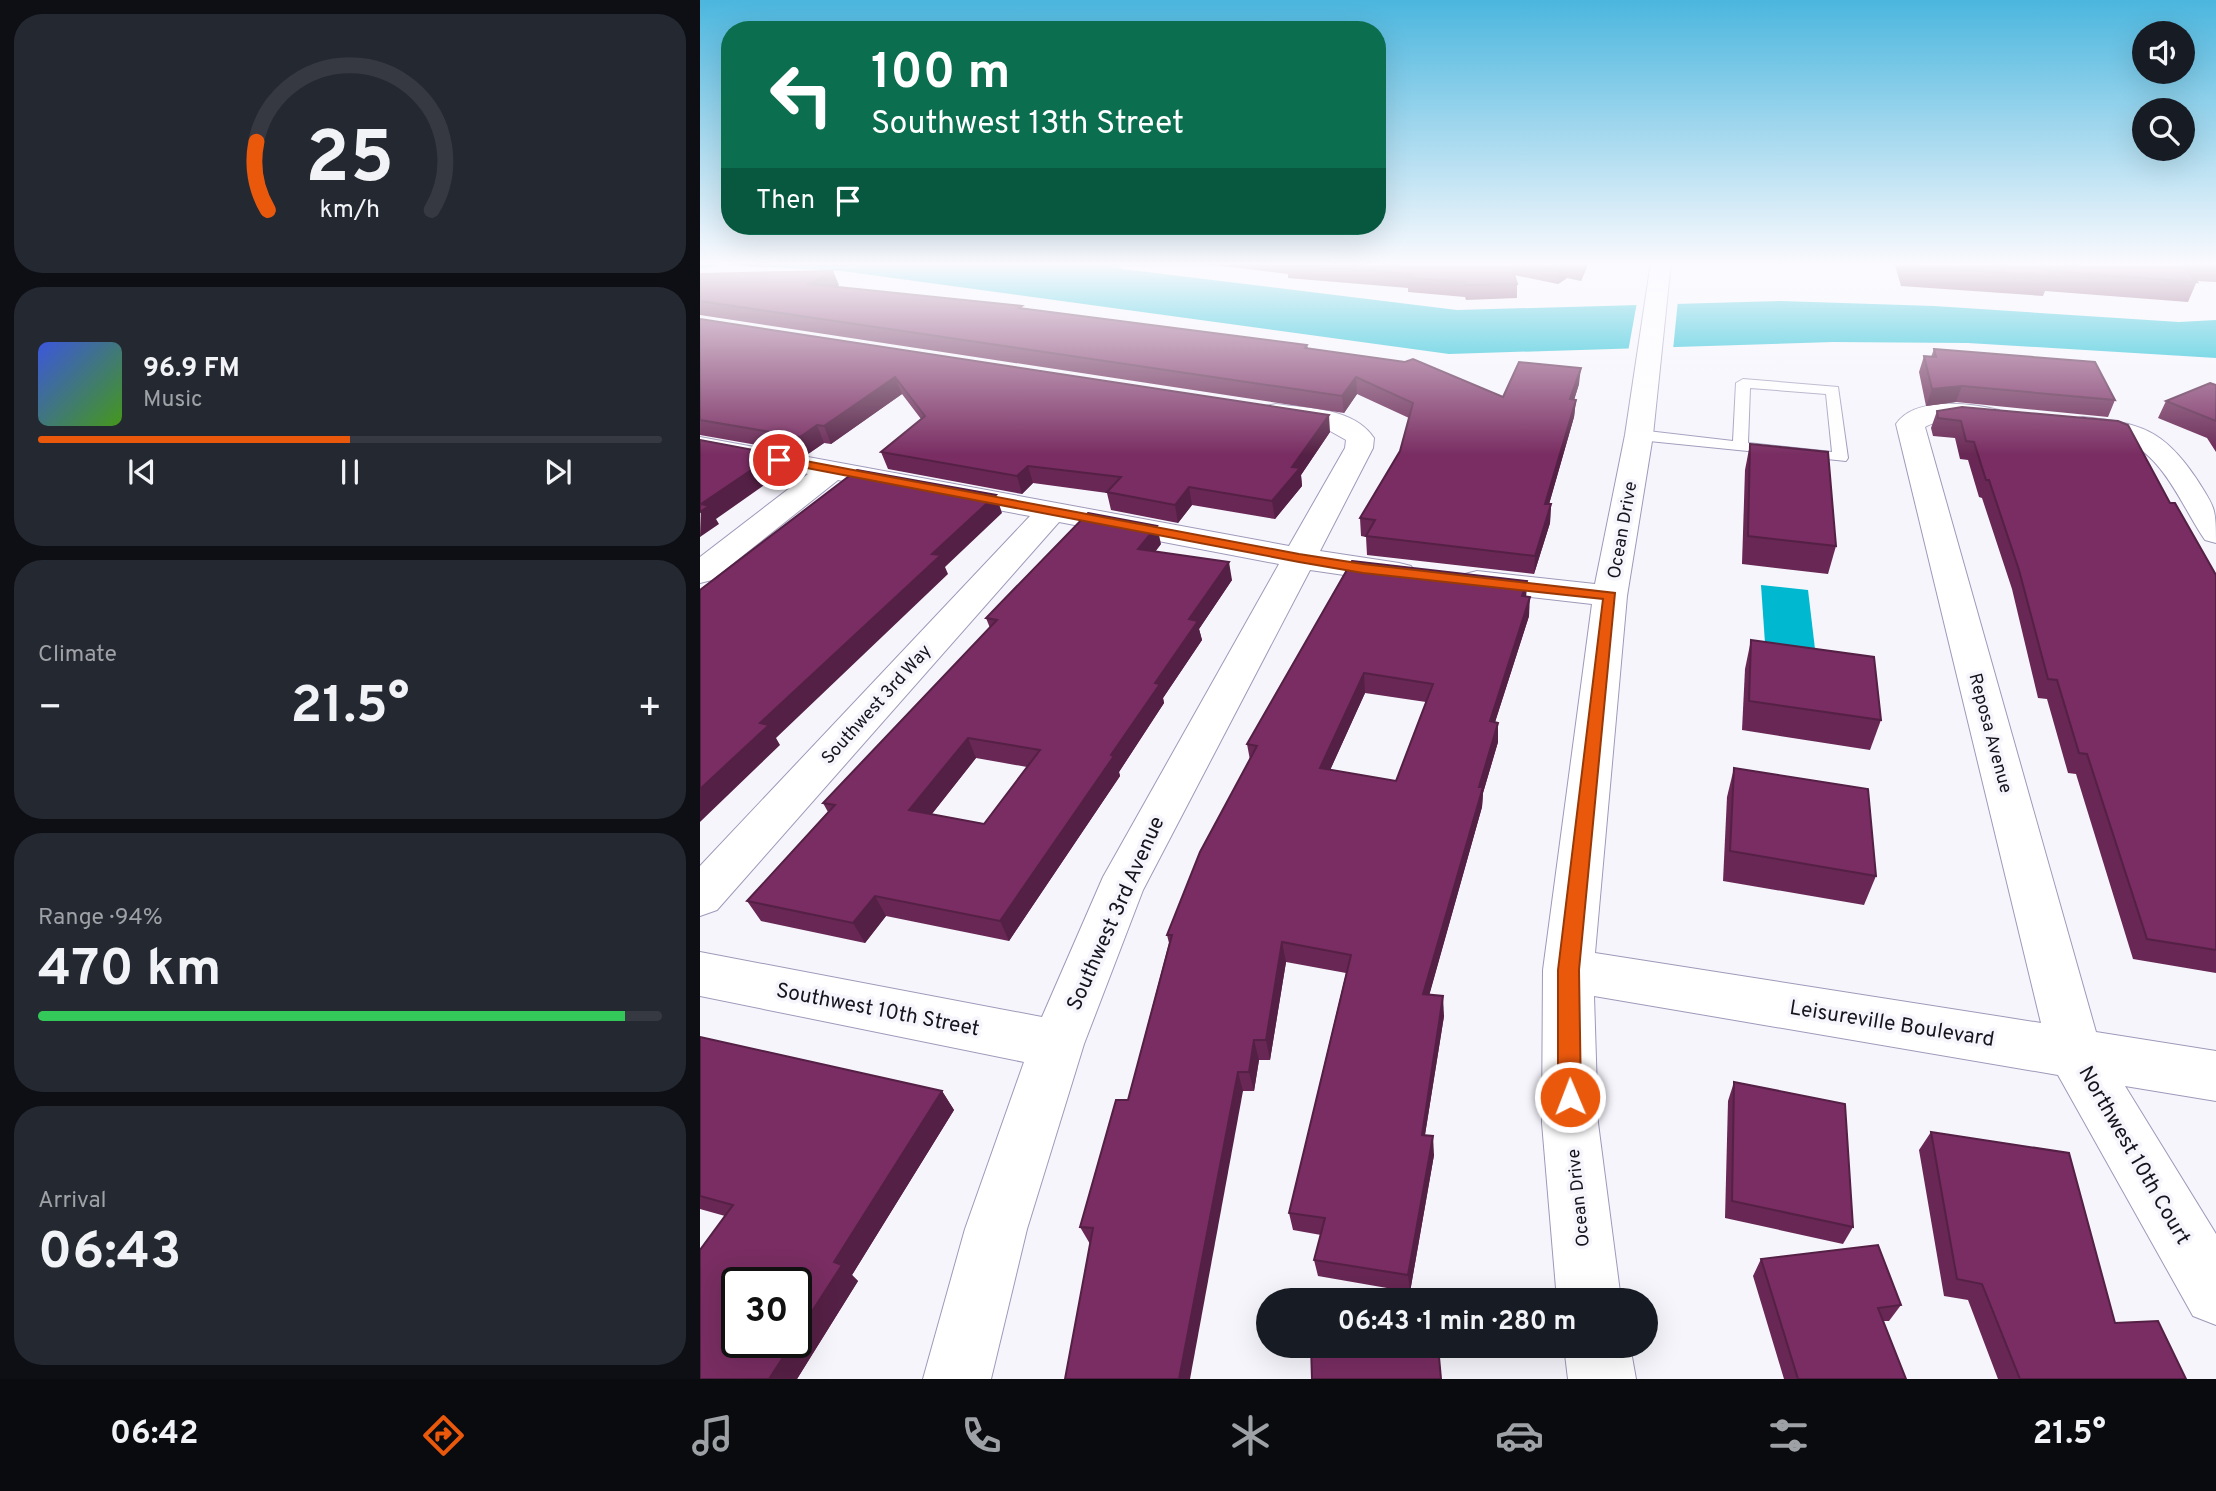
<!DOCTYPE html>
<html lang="en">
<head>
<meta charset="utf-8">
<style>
	body { margin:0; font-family:Overpass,sans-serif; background:#242831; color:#f1f3f6; height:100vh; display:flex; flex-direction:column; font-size:26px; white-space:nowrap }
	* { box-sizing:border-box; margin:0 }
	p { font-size:23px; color:#9ea1a6 }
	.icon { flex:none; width:38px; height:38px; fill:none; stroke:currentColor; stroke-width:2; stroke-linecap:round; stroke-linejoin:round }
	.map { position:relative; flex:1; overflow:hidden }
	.panel { display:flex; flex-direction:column; gap:14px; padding:14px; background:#0d0f14; width:700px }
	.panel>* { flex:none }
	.top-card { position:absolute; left:21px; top:21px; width:665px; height:214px; border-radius:28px; box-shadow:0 7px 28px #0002; background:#0b6e4f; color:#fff; overflow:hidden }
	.tools { position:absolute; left:1432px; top:21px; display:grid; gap:14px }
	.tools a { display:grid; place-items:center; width:63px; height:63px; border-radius:50%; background:#171b24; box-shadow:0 7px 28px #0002; font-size:35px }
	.speed { position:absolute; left:21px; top:1267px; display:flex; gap:14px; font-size:35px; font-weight:700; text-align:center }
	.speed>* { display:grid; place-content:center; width:91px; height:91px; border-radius:50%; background:#171b24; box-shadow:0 7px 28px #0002; line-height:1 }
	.speed .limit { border:4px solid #111; border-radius:10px; background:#fff; color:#111 }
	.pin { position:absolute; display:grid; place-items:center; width:60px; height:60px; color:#fff; margin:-30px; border:4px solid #fff; border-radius:50%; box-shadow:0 2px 7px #0007 }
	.me { position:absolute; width:77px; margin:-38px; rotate:359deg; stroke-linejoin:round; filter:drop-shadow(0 0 5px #0008) }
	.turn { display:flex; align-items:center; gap:24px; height:147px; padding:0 35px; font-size:32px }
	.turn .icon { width:91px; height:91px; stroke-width:2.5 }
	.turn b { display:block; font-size:49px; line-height:60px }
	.then { display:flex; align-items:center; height:66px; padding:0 35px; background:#0003; gap:14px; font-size:26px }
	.big { font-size:52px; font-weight:700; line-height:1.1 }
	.panel .tile { flex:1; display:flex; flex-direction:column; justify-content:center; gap:10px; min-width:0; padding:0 24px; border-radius:28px; background:#242831 }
	.panel .dial { align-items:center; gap:0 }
	.dial svg { height:182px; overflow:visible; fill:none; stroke:#363941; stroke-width:7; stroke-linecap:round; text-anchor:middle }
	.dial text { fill:#f1f3f6; stroke:none }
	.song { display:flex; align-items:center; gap:21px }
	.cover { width:84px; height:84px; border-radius:10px; background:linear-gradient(135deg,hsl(230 70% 55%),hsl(100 70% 35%)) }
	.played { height:7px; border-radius:4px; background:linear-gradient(90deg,#ea580c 50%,#363941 50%) }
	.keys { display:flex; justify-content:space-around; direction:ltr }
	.heat { display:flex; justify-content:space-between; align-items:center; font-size:38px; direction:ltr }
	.charge { height:10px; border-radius:5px; background:linear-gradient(90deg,#34c759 94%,#363941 0) }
	.trip { position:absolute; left:556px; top:1288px; width:402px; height:70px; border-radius:35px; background:#171b24; box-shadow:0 7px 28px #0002; font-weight:700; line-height:70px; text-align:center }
	.dock { display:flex; height:112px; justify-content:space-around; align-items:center; background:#090b0e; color:#9ea1a6 }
	.dock .icon { width:49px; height:49px }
	.dock .current { color:#ea580c }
	.dock b { font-size:32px; color:#f1f3f6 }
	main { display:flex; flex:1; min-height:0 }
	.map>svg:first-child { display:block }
	.water { fill:#00b8cf }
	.pier { fill:#f6f5fc }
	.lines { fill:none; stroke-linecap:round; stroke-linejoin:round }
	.lane-casing { stroke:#9e99b9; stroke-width:2 }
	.street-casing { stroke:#9e99b9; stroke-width:2 }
	.lane { fill:#fff; fill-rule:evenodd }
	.street { fill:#fff; fill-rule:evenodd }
	.wall { fill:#682754; fill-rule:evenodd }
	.shaded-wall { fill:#552045 }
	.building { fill:#792d62; stroke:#552045; stroke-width:2; fill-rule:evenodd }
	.route { fill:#ea580c; stroke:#983908; stroke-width:2 }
	.labels { text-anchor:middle; stroke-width:7; stroke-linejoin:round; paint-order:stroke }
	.street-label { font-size:18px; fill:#16141f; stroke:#f6f5fc }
	.near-street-label { font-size:21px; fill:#16141f; stroke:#f6f5fc }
</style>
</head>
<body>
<main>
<section class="panel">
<div class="tile dial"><svg viewBox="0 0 100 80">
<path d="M14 69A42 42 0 1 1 86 69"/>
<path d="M14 69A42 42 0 0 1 9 39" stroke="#ea580c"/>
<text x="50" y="56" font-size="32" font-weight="700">25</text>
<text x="50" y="72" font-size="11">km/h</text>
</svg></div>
<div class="tile">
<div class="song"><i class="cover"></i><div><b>96.9 FM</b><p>Music</p></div></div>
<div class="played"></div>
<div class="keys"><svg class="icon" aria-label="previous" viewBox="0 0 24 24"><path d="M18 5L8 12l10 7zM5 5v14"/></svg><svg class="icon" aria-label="pause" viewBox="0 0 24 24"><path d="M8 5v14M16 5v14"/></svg><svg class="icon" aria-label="next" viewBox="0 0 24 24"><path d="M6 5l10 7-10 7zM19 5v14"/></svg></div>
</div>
<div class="tile"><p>Climate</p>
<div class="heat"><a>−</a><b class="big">21.5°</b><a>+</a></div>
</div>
<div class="tile"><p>Range · 94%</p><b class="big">470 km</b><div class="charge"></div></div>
<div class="tile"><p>Arrival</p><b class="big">06:43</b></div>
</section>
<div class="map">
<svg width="1516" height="1379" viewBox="0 0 1516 1379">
	<rect width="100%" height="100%" fill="#f6f5fc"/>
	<g class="water">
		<polygon points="0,262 414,262 422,269 757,310 1081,301 1234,306 1479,322 1516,320 1516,358 1268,343 1133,342 749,354 142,271 21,265 0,269"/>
		<polygon points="1061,585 1108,590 1115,649 1065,643"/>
	</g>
	<polygon class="pier" points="978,300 973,350 928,352 937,302"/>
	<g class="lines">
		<defs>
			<path id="lane" d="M1043,379L1138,387L1148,458L1146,461L939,440L931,435L939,430L1033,441L1036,383ZM1050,388L1126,394L1132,452L1048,443Z"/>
			<g id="street">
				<path d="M951,262H971L953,435L927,596L895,953L1341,1023L1196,424C1215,396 1270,403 1299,410L1303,416L1299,422C1274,428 1248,414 1225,427L1396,1032L1516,1051V1101L1425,1086L1516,1234V1325L1493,1316L1358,1075L894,996L898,1123L921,1300H857L842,1123L843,970L892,604L777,591L765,588L760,581L765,574L777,571L895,584L925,435Z"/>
				<path d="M576,404C609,409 653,407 674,438L673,448L620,551L699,563L711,566L716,573L711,580L699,583L610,570L443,890L384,1044L327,1229L291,1379H223L265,1229L324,1062L0,996V952L342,1017L403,877L579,564L359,522L17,910L0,916V866L330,516L138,480L12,580L0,583V557L108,474L0,453V437L589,546L645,448L646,440L623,427L566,418L563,412L566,406Z"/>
				<path d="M1383,417C1440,423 1463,429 1496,478C1515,508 1516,507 1516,543L1505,540C1480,504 1463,451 1417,438C1403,434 1388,434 1373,431L1369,425L1373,419Z"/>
				<polygon points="864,1346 930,1346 936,1379 868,1379"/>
			</g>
		</defs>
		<use href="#lane" class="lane-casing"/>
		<use href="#street" class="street-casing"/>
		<use href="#lane" class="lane"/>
		<use href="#street" class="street"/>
	</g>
	<g class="wall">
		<polygon points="487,262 889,262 881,281 867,278 858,284 814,275 817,284 817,298 766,300 765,297 708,292 708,288 588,278 588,274"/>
		<polygon points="1194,262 1516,262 1516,282 1497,281 1488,302 1345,291 1343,296 1201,286"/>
		<polygon points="0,274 139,285 136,287 323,309 607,345 608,348 803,397 879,384 874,400 876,400 874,417 849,504 851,504 850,523 834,574 667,555 666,537 661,536 660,518 700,451 709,418 657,394 644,413 0,315"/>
		<polygon points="0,319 630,432 601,475 602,486 575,519 492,505 478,523 411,510 407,493 333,483 322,494 188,469 181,452 221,419 202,394 131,444 124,443 108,454 0,435"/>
		<polygon points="1234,349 1415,400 1408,417 1256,402 1226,406 1219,372 1224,356 1231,357"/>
		<polygon points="1516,385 1516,452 1507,438 1458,418 1466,401"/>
		<polygon points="1237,411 1470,503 1516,575 1516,973 1433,959 1376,774 1368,773 1347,699 1338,698 1312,589 1282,498 1279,497 1268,460 1260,459 1255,438 1233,436 1231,428"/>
		<polygon points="1050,444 1136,546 1128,574 1042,564 1045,470"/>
		<path d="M461,544L455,552L532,580L499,629L502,640L463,698L464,703L419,772L420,776L309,941L186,916L165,943L61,921L47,901L128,812L123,803L290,628L286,618ZM276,758L327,767L284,824L232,814Z"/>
		<path d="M652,561L827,581L826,596L829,616L795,722L798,723V742L783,793L782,807L729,995L744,1016L725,1135L734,1155L710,1292L618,1276L614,1260L621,1235L593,1230L589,1213L646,973L586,962L570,1060H559L554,1091H543L390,1244L380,1227L428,1100L469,943L467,935L550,760L547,744ZM665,693L726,702L696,781L630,770Z"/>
		<polygon points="1051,640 1181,720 1170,750 1042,730 1045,669"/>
		<polygon points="1034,768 1176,876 1164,905 1023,881 1027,797"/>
		<polygon points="0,1037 242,1091 254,1110 152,1275 158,1281 97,1379 0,1379 25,1216 0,1209"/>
		<polygon points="1034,1082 1153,1227 1143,1244 1025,1218 1028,1101"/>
		<polygon points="1231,1132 1415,1323 1486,1379 1298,1379 1268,1300 1244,1296 1219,1150"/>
		<polygon points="1061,1259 1201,1305 1189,1321 1183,1321 1206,1379 1084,1379 1053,1276"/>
	</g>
	<g class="shaded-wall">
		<polygon points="884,262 889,262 881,281 882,267"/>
		<polygon points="868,264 867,278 858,284 859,270"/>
		<polygon points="133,271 139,285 115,299 109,284"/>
		<polygon points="881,368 879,384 869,416 870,399"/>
		<polygon points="195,377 202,394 131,444 124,426"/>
		<polygon points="656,377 657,394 644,413 642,396"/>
		<polygon points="1262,386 1256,402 1226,406 1232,389"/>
		<polygon points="876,400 874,417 844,522 845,504"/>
		<polygon points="629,415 630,432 601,475 602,486 575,519 572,501 592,467"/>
		<polygon points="117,425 124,443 108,454 100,437"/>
		<polygon points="75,454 83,472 16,519 19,524 0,537 1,504"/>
		<polygon points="328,466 333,483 322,494 317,476"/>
		<polygon points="489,487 492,505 478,523 475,505"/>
		<polygon points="296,495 302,513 245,567 248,574 76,738 80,745 0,822 0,789 60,723 232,554"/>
		<polygon points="851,504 850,523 834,574 835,556"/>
		<polygon points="457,526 461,544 442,568 438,549"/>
		<polygon points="529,562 532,580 499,629 502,640 463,698 464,703 419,772 420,776 309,941 300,921 411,755 455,683 489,619"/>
		<polygon points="827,581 826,599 822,596"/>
		<polygon points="830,597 829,616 789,741 790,721"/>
		<polygon points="664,673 665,693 622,788 620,768"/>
		<polygon points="798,723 798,742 783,793 782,807 724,1014 723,994 779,787"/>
		<polygon points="268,738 276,758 219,830 209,810"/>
		<polygon points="175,896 186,916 165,943 153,923"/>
		<polygon points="582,942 586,962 570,1060 566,1040"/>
		<polygon points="743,996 744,1016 722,1153 722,1135"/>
		<polygon points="554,1040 559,1060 554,1091 549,1072"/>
		<polygon points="538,1072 543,1091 490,1379 479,1379"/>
		<polygon points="242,1091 254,1110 152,1275 158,1281 97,1379 69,1379 93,1342 96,1342 96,1336 134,1262"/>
		<polygon points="733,1136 734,1155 710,1292 708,1275"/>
	</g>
	<g class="building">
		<polygon points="588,262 810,262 817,284 766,285 765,282 708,278 711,274 586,264"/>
		<polygon points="820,262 884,262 882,267 868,264 859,270"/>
		<polygon points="1205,262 1480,262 1497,282 1348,271 1351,276 1207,266"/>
		<polygon points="133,271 109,284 322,306 319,308 607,345 605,348 705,362 713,359 803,397 819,362 881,368 870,399 876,400 845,504 851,504 835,556 666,536 675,520 660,518 700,451 713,403 656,377 642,396 0,301 0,274"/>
		<polygon points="0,319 629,415 592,467 600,468 572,501 489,487 475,505 407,492 421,477 328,466 317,476 181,452 225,416 195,377 124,426 117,425 100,437 0,420"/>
		<polygon points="1234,349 1395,362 1415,400 1262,386 1232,389 1224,356 1236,357"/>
		<polygon points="1510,383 1516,385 1516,421 1466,401"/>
		<polygon points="1262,407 1418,421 1428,425 1470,503 1475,503 1516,575 1516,950 1447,939 1387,754 1379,753 1357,680 1348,679 1319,570 1289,480 1286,480 1274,442 1266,441 1261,421 1238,418 1237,411"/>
		<polygon points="0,440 75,454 1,504 9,506 0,512"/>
		<polygon points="1050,444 1128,452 1136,546 1048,536"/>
		<polygon points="157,470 296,495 232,554 241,555 60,723 69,725 0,789 0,590"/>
		<path d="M388,513L457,526L438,549L529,562L489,619L498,621L455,683L460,684L411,755L414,756L300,921L175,896L153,923L47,901L135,805L123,803L297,620L286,618ZM268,738L340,750L284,824L209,810Z"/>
		<path d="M652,561L827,581L822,596L830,597L790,721L798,723L779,787H783L723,994L743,996L722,1135L733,1136L708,1275L614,1260L625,1218L589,1213L651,955L582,942L566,1040H554L549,1072H538L479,1379H365L393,1228L380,1227L416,1100H428L472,935H467L500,852L557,746L547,744ZM664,673L733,684L696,781L620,768Z"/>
		<polygon points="1051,640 1174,657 1181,720 1049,701"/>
		<polygon points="1034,768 1168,789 1176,876 1030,851"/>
		<polygon points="0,1037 242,1091 134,1262 142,1265 96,1336 96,1283 37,1283 37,1342 93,1342 69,1379 0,1379 0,1250 33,1205 0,1196"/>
		<polygon points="1034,1082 1145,1104 1153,1227 1032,1201"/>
		<polygon points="1231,1132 1369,1153 1415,1323 1458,1321 1486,1379 1320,1379 1282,1284 1257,1279"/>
		<polygon points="1178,1245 1201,1305 1178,1308 1206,1379 1098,1379 1061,1259"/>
		<polygon points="611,1346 738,1346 741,1379 612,1379"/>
	</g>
	<linearGradient id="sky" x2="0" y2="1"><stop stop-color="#4bb6de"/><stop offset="0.58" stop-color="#fbfafe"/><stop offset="1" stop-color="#fbfafe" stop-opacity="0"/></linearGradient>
	<rect width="1516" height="455" fill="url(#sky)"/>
	<polygon class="route" points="79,456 599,554 663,564 915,593 879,970 881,1097 878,1105 870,1108 862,1105 858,1097 858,970 903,599 663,573 599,562 75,462 75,457"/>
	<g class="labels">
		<g class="street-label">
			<text transform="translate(922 530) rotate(-80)" y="6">Ocean Drive</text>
			<text transform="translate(176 704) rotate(-48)" y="6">Southwest 3rd Way</text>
			<text transform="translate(1291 733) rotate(75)" y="6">Reposa Avenue</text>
			<text transform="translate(878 1198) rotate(-96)" y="6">Ocean Drive</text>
		</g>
		<g class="near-street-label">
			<text transform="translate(415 913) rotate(-66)" y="7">Southwest 3rd Avenue</text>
			<text transform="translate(178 1009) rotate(11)" y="7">Southwest 10th Street</text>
			<text transform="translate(1192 1023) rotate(9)" y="7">Leisureville Boulevard</text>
			<text transform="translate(1435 1155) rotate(60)" y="7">Northwest 10th Court</text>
		</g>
	</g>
</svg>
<div class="tools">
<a><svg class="icon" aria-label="sound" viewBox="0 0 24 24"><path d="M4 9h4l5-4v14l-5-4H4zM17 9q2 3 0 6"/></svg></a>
<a><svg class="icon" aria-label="search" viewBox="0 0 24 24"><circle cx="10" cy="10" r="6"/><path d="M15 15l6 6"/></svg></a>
</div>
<div class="speed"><div class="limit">30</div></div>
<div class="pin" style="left:79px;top:460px;background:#d93025"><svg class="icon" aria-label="arrive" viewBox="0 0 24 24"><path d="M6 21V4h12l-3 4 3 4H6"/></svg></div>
<svg class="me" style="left:870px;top:1097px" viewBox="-20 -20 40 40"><circle r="17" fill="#ea580c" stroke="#fff" stroke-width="3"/><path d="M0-11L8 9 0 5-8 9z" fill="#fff"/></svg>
<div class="trip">06:43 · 1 min · 280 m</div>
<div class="top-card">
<div class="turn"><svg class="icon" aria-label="left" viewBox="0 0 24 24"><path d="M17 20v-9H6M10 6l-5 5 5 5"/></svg><div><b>100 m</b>Southwest 13th Street</div></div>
<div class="then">Then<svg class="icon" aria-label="arrive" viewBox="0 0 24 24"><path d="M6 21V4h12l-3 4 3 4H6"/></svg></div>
</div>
</div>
</main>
<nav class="dock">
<b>06:42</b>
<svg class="icon current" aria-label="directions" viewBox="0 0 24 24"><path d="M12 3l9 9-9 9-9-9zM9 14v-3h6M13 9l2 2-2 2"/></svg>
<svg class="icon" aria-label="music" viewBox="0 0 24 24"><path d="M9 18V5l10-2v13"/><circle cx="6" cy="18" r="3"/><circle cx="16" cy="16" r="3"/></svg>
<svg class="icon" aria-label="phone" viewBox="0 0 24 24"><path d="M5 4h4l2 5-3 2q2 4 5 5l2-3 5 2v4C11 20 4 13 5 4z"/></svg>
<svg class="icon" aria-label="climate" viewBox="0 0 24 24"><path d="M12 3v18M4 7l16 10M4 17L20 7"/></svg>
<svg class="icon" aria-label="car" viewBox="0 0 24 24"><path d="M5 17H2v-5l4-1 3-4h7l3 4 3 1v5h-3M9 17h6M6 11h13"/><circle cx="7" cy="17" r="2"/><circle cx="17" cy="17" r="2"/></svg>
<svg class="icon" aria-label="filters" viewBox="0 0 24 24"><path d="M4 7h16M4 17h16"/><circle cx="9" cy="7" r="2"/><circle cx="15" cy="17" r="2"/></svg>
<b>21.5°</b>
</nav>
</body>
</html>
